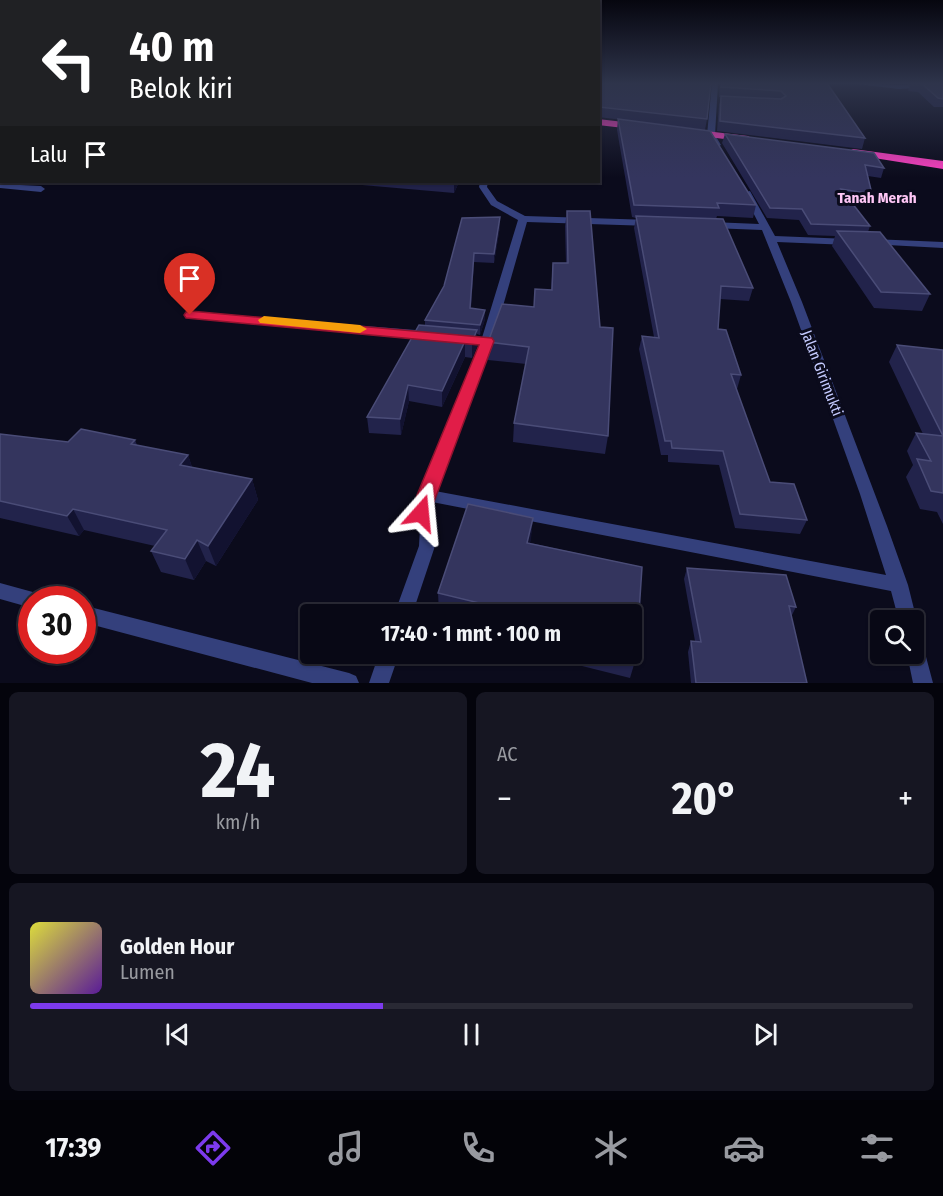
<!DOCTYPE html>
<html lang="id">
<head>
<meta charset="utf-8">
<style>
	body { margin:0; font-family:"Fira Sans Condensed",sans-serif; background:#161622; color:#f1f3f6; height:100vh; display:flex; flex-direction:column; font-size:22px; white-space:nowrap }
	* { box-sizing:border-box; margin:0 }
	p { font-size:20px; color:#989aa0 }
	.icon { flex:none; width:33px; height:33px; fill:none; stroke:currentColor; stroke-width:2; stroke-linecap:round; stroke-linejoin:round }
	.map { position:relative; height:683px; overflow:hidden }
	.sheet { display:flex; flex-direction:column; gap:9px; padding:9px; background:#04040c; flex:1 }
	.sheet>* { flex:none }
	.hud { position:absolute; left:0px; top:0px; width:600px; height:183px; box-shadow:0 2px 4px #0004,0 0 0 2px #292934; background:#202124; color:#fff; overflow:hidden }
	.buttons { position:absolute; left:870px; top:610px; display:grid; gap:12px }
	.buttons a { display:grid; place-items:center; width:54px; height:54px; border-radius:6px; background:#080815; box-shadow:0 2px 4px #0004,0 0 0 2px #292934; font-size:30px }
	.speed { position:absolute; left:18px; top:586px; display:flex; gap:12px; font-size:30px; font-weight:700; text-align:center }
	.speed>* { display:grid; place-content:center; width:78px; height:78px; border-radius:50%; background:#080815; box-shadow:0 2px 4px #0004,0 0 0 2px #292934; line-height:1 }
	.speed .limit { border:9px solid #d22; background:#fff; color:#111 }
	.pin { position:absolute; display:grid; place-items:center; width:51px; height:51px; color:#fff; margin:-62px -26px; border-radius:50% 50% 50% 0; rotate:-45deg; box-shadow:0 0 6px #0007 }
	.pin .icon { rotate:45deg }
	.me { position:absolute; width:66px; margin:-33px; rotate:18deg; stroke-linejoin:round; filter:drop-shadow(0 0 4px #0008) }
	.turn { display:flex; align-items:center; gap:21px; height:126px; padding:0 30px; font-size:27px }
	.turn .icon { width:78px; height:78px; stroke-width:2.5 }
	.turn b { display:block; font-size:42px; line-height:51px }
	.then { display:flex; align-items:center; height:57px; padding:0 30px; background:#0003; gap:12px; font-size:22px }
	.big { font-size:45px; font-weight:700; line-height:1.1 }
	.sheet .card { flex:1; display:flex; flex-direction:column; justify-content:center; gap:9px; min-width:0; padding:0 21px; border-radius:9px; background:#161622 }
	.sheet .dial { align-items:center; gap:0 }
	.dial b { font-size:78px; line-height:1 }
	.song { display:flex; align-items:center; gap:18px }
	.cover { width:72px; height:72px; border-radius:9px; background:linear-gradient(135deg,hsl(60 70% 55%),hsl(270 70% 35%)) }
	.played { height:6px; border-radius:3px; background:linear-gradient(90deg,#7c3aed 40%,#292934 40%) }
	.keys { display:flex; justify-content:space-around; direction:ltr }
	.heat { display:flex; justify-content:space-between; align-items:center; font-size:33px; direction:ltr }
	.sheet .tiles { flex:1; display:grid; gap:9px; grid-template-columns:1fr 1fr }
	.card:last-child { grid-column:span 2 }
	.trip { position:absolute; left:300px; top:604px; width:342px; height:60px; border-radius:6px; background:#080815; box-shadow:0 2px 4px #0004,0 0 0 2px #292934; font-weight:700; line-height:60px; text-align:center }
	.tabs { display:flex; height:96px; justify-content:space-around; align-items:center; background:#030308; color:#989aa0 }
	.tabs .icon { width:42px; height:42px }
	.tabs .selected { color:#7c3aed }
	.tabs b { font-size:27px; color:#f1f3f6 }
	.map>svg:first-child { display:block }
	.lines { fill:none; stroke-linecap:round; stroke-linejoin:round }
	.street { fill:#34407c; fill-rule:evenodd }
	.highway { fill:#ff40c3; fill-rule:evenodd }
	.wall { fill:#22234b }
	.shaded-wall { fill:#121230 }
	.building { fill:#34355e; stroke:#4a4c77; stroke-width:1.5 }
	.route { fill:#e11d48; stroke:#92132f; stroke-width:1.5 }
	.slow { fill:#f59e0b }
	.labels { text-anchor:middle; stroke-width:6; stroke-linejoin:round; paint-order:stroke }
	.far-quarter-label { font-size:15px; font-weight:bold; fill:#ffc7f6; stroke:#0b0b1c }
	.street-label { font-size:15px; fill:#c5cbff; stroke:#0b0b1c }
</style>
</head>
<body>
<div class="map">
<svg width="943" height="683" viewBox="0 0 943 683">
	<rect width="100%" height="100%" fill="#0b0b1c"/>
	<g class="lines">
		<g class="street">
			<polygon points="712,83 718,83 715,135 721,145 717,147 714,147 707,135"/>
			<polygon points="849,83 899,85 943,83 943,86 899,89"/>
			<polygon points="2,105 2,110 0,110 0,106"/>
			<polygon points="480,182 488,182 487,187 497,201 525,216 651,220 656,223 651,226 527,222 493,341 435,491 886,575 860,494 791,302 762,230 711,228 706,225 711,222 759,224 743,193 750,191 775,236 849,239 854,242 849,245 777,242 802,302 887,526 908,585 917,621 915,627 914,621 899,621 891,591 432,502 429,513 436,526 435,546 412,615 394,615 419,546 420,526 413,513 418,495 481,341 518,220 491,205 479,187"/>
			<polygon points="0,184 41,186 45,189 41,192 0,188"/>
			<polygon points="872,239 943,242 943,248 869,244 869,240"/>
			<polygon points="191,312 428,331 434,335 428,339 187,317 185,315 187,313"/>
			<polygon points="0,583 40,594 43,600 32,600 32,608 0,599"/>
			<polygon points="82,605 349,673 356,676 359,683 312,683 82,622"/>
			<polygon points="914,635 921,638 933,683 913,683 907,654 914,654"/>
			<polygon points="379,654 399,654 389,683 369,683"/>
		</g>
		<g class="highway">
			<polygon points="598,119 641,124 646,127 641,130 598,125"/>
			<polygon points="689,129 748,136 753,139 748,142 685,134 685,130"/>
			<polygon points="853,149 943,161 943,169 849,154 847,152"/>
		</g>
	</g>
	<g class="wall">
		<polygon points="598,83 707,119 705,130 598,117"/>
		<polygon points="720,83 827,83 865,138 862,149 717,131 719,105 721,97 719,97"/>
		<polygon points="911,83 943,83 943,107 934,107 918,92 908,91"/>
		<polygon points="618,119 756,205 753,218 717,216 716,219 753,288 749,301 720,299 718,329 741,375 737,389 736,389 770,482 807,520 800,534 735,528 719,465 668,462 668,455 661,455 639,349 642,336 654,337 634,228 636,218 632,217 617,130"/>
		<polygon points="725,134 884,168 881,178 868,176 872,194 868,204 850,201 870,226 868,232 930,294 922,311 874,308 832,246 835,236 808,235 799,220 767,218 722,143"/>
		<polygon points="362,182 459,182 454,193 362,185"/>
		<polygon points="567,211 608,436 605,454 513,442 514,423 526,364 488,360 488,342 534,307 535,289 551,290 553,263 566,263 565,226"/>
		<polygon points="500,226 494,263 474,262 471,308 485,310 485,319 480,335 477,334 477,346 472,358 465,357 442,407 409,401 401,435 369,433 367,417 425,326 425,320 444,286"/>
		<polygon points="897,345 943,350 943,524 937,512 920,509 906,477 913,465 907,451 916,433 923,434 889,362"/>
		<polygon points="0,434 68,442 135,440 137,445 188,455 192,467 252,479 258,500 216,566 206,561 194,580 161,572 151,551 155,546 84,530 79,536 0,518"/>
		<polygon points="468,504 533,518 530,543 642,567 636,658 630,678 542,656 542,654 632,654 632,615 444,615 439,614 438,593"/>
		<polygon points="687,568 796,607 791,617 807,683 691,683 688,652 691,641 695,641 684,579"/>
	</g>
	<g class="shaded-wall">
		<polygon points="455,182 459,182 454,193 454,184"/>
		<polygon points="500,217 500,226 494,263 494,254"/>
		<polygon points="474,253 474,262 470,318 470,308"/>
		<polygon points="485,310 485,319 480,335 480,325"/>
		<polygon points="477,330 477,346 472,358 472,342"/>
		<polygon points="465,341 465,357 442,407 442,391"/>
		<polygon points="408,385 409,401 401,435 400,419"/>
		<polygon points="188,455 195,476 180,465"/>
		<polygon points="252,479 258,500 216,566 208,546"/>
		<polygon points="73,509 84,530 79,536 67,516"/>
		<polygon points="533,518 531,539 525,563 527,543"/>
		<polygon points="197,540 206,561 194,580 185,559"/>
	</g>
	<g class="building">
		<polygon points="598,83 711,83 707,119 599,107 598,108"/>
		<polygon points="722,83 827,83 865,138 720,121 721,96 781,99 786,96 781,91 721,87"/>
		<polygon points="911,83 943,83 943,99 938,98 921,83"/>
		<polygon points="2,113 2,143 0,143 0,114"/>
		<polygon points="618,119 710,131 756,205 717,203 719,208 634,205"/>
		<polygon points="725,134 874,153 884,168 865,165 872,194 841,189 870,226 811,224 802,209 770,208"/>
		<polygon points="417,182 455,182 454,184"/>
		<polygon points="567,211 590,211 600,327 613,328 608,436 514,423 529,347 488,342 502,304 534,307 535,289 552,290 553,263 568,263"/>
		<polygon points="636,216 723,219 753,288 721,286 718,329 726,330 741,375 731,374 770,482 794,484 807,520 740,514 723,451 672,448 671,441 665,441 642,336 659,338"/>
		<polygon points="500,217 494,254 474,253 470,308 485,310 480,325 425,320 444,286 462,218"/>
		<polygon points="837,231 880,232 930,294 881,292"/>
		<polygon points="419,325 477,330 472,342 465,341 442,391 408,385 400,419 367,417"/>
		<polygon points="897,345 943,350 943,436"/>
		<polygon points="81,429 135,440 131,444 188,455 180,465 252,479 208,546 197,540 185,559 151,551 167,530 73,509 67,516 0,501 0,434 68,442"/>
		<polygon points="916,433 943,436 943,493 931,491 917,459 931,461"/>
		<polygon points="468,504 533,518 527,543 642,567 636,658 621,654 632,654 632,615 528,615 438,593"/>
		<polygon points="687,568 786,575 796,607 789,606 807,683 696,683 691,641 701,642"/>
	</g>
	<linearGradient id="sky" x2="0" y2="1"><stop stop-color="#06060f"/><stop offset="0.47" stop-color="#2e344b"/><stop offset="1" stop-color="#2e344b" stop-opacity="0"/></linearGradient>
	<rect width="943" height="178" fill="url(#sky)"/>
	<polygon class="route" points="190,311 492,338 494,341 428,518 421,520 415,518 412,513 417,495 479,345 186,318 184,315 186,312"/>
	<polygon class="slow" points="264,316 360,325 367,329 360,333 260,323 258,320"/>
	<g class="labels">
		<g class="far-quarter-label">
			<text x="877" y="203">Tanah Merah</text>
		</g>
		<g class="street-label">
			<text transform="translate(822 373) rotate(69)" y="5">Jalan Girimukti</text>
		</g>
	</g>
</svg>
<div class="buttons">
<a><svg class="icon" aria-label="search" viewBox="0 0 24 24"><circle cx="10" cy="10" r="6"/><path d="M15 15l6 6"/></svg></a>
</div>
<div class="speed"><div class="limit">30</div></div>
<div class="pin" style="left:190px;top:315px;background:#d93025"><svg class="icon" aria-label="arrive" viewBox="0 0 24 24"><path d="M6 21V4h12l-3 4 3 4H6"/></svg></div>
<svg class="me" style="left:421px;top:513px" viewBox="-20 -20 40 40"><path d="M0-17L14 15 0 8-14 15z" fill="#e11d48" stroke="#fff" stroke-width="4"/></svg>
<div class="trip">17:40 · 1 mnt · 100 m</div>
<div class="hud">
<div class="turn"><svg class="icon" aria-label="left" viewBox="0 0 24 24"><path d="M17 20v-9H6M10 6l-5 5 5 5"/></svg><div><b>40 m</b>Belok kiri</div></div>
<div class="then">Lalu<svg class="icon" aria-label="arrive" viewBox="0 0 24 24"><path d="M6 21V4h12l-3 4 3 4H6"/></svg></div>
</div>
</div>
<section class="sheet">
<div class="tiles">
<div class="card dial"><b>24</b><p>km/h</p></div>
<div class="card"><p>AC</p>
<div class="heat"><a>−</a><b class="big">20°</b><a>+</a></div>
</div>
<div class="card">
<div class="song"><i class="cover"></i><div><b>Golden Hour</b><p>Lumen</p></div></div>
<div class="played"></div>
<div class="keys"><svg class="icon" aria-label="previous" viewBox="0 0 24 24"><path d="M18 5L8 12l10 7zM5 5v14"/></svg><svg class="icon" aria-label="pause" viewBox="0 0 24 24"><path d="M8 5v14M16 5v14"/></svg><svg class="icon" aria-label="next" viewBox="0 0 24 24"><path d="M6 5l10 7-10 7zM19 5v14"/></svg></div>
</div>
</div>
</section>
<nav class="tabs">
<b>17:39</b>
<svg class="icon selected" aria-label="directions" viewBox="0 0 24 24"><path d="M12 3l9 9-9 9-9-9zM9 14v-3h6M13 9l2 2-2 2"/></svg>
<svg class="icon" aria-label="music" viewBox="0 0 24 24"><path d="M9 18V5l10-2v13"/><circle cx="6" cy="18" r="3"/><circle cx="16" cy="16" r="3"/></svg>
<svg class="icon" aria-label="phone" viewBox="0 0 24 24"><path d="M5 4h4l2 5-3 2q2 4 5 5l2-3 5 2v4C11 20 4 13 5 4z"/></svg>
<svg class="icon" aria-label="climate" viewBox="0 0 24 24"><path d="M12 3v18M4 7l16 10M4 17L20 7"/></svg>
<svg class="icon" aria-label="car" viewBox="0 0 24 24"><path d="M5 17H2v-5l4-1 3-4h7l3 4 3 1v5h-3M9 17h6M6 11h13"/><circle cx="7" cy="17" r="2"/><circle cx="17" cy="17" r="2"/></svg>
<svg class="icon" aria-label="filters" viewBox="0 0 24 24"><path d="M4 7h16M4 17h16"/><circle cx="9" cy="7" r="2"/><circle cx="15" cy="17" r="2"/></svg>
</nav>
</body>
</html>
